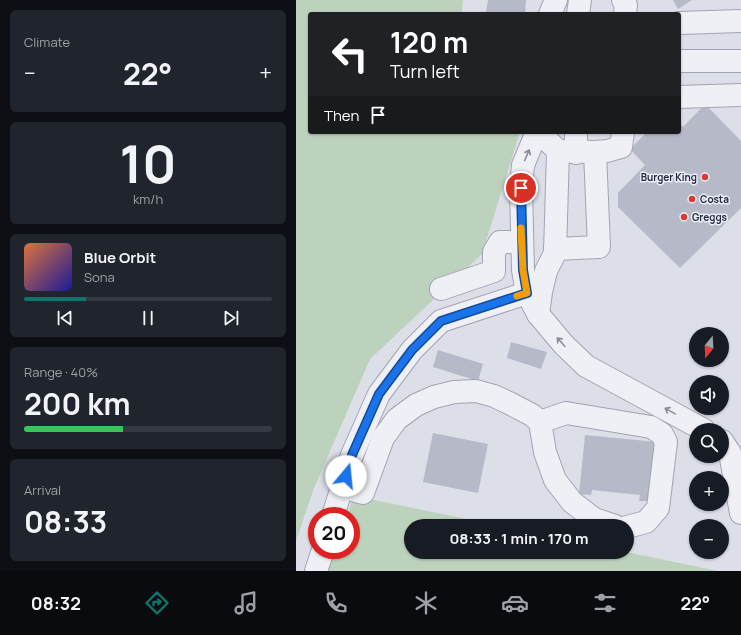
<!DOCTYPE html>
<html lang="en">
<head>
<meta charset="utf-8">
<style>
	body { margin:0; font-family:Manrope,sans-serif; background:#20242c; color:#f1f3f6; height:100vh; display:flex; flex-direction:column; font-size:15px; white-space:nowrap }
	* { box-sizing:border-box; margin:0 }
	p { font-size:13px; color:#9ea1a6 }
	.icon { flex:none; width:22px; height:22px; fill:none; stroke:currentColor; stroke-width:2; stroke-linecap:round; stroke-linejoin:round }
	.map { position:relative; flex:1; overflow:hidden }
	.panel { display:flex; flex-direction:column; gap:10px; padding:10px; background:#0d0f14; width:296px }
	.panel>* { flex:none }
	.banner { position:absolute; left:12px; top:12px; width:373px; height:122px; border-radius:4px; box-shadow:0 1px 3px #0004; background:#202124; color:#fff; overflow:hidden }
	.needle { width:26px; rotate:198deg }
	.fabs { position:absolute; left:393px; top:327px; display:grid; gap:8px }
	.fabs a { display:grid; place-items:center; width:40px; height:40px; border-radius:50%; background:#171b24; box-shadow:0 1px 3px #0004; font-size:20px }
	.speed { position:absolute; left:12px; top:507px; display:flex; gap:8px; font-size:20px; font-weight:700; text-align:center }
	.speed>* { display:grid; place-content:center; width:52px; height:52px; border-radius:50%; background:#171b24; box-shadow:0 1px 3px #0004; line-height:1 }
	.speed .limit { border:6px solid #d22; background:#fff; color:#111 }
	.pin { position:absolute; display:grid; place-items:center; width:34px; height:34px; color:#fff; margin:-17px; border:2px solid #fff; border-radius:50%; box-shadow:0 1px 4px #0007 }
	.me { position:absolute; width:44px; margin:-22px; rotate:17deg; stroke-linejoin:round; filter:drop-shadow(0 0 3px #0008) }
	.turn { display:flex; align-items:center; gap:14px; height:84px; padding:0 16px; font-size:18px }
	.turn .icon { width:52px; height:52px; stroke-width:2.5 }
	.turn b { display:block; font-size:28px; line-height:34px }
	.then { display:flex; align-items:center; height:38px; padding:0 16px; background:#0003; gap:8px; font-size:15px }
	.big { font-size:30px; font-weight:700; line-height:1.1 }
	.panel .card { flex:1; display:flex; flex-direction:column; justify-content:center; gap:6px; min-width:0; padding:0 14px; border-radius:6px; background:#20242c }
	.panel .dial { align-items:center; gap:0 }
	.dial b { font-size:52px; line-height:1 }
	.song { display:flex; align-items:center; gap:12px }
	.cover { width:48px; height:48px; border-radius:6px; background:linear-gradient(135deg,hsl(20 70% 55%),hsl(240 70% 35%)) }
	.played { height:4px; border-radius:2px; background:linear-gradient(90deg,#0f766e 25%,#363941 25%) }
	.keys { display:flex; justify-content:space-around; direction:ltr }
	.heat { display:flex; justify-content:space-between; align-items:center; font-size:22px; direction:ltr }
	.charge { height:6px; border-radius:3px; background:linear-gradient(90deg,#34c759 40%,#363941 0) }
	.trip { position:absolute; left:108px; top:519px; width:230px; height:40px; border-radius:20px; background:#171b24; box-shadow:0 1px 3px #0004; font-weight:700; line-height:40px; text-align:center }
	.menu { display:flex; height:64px; justify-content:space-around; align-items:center; background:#090b0e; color:#9ea1a6 }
	.menu .icon { width:28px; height:28px }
	.menu .active { color:#0f766e }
	.menu b { font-size:18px; color:#f1f3f6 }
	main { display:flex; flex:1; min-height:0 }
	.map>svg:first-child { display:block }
	.green { fill:#bdd2bc }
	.building { fill:#b6b9c8 }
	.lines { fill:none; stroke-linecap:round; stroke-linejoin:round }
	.minor-casing { stroke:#a1a4b2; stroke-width:24 }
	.minor { stroke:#eff0f6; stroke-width:22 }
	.oneway { stroke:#8a8c9a }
	.route-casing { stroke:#114b97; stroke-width:10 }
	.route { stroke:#1a73e8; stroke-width:7 }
	.slow { stroke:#f59e0b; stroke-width:7 }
	.poi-dot { fill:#da3c34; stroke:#ebedf5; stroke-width:1.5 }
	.labels { text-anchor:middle; stroke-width:3; stroke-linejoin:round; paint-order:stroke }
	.poi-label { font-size:10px; font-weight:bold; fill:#24293f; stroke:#ebedf5; text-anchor:start }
</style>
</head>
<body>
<main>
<section class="panel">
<div class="card"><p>Climate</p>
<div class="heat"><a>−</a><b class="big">22°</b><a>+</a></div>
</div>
<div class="card dial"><b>10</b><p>km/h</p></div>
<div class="card">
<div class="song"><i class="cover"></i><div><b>Blue Orbit</b><p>Sona</p></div></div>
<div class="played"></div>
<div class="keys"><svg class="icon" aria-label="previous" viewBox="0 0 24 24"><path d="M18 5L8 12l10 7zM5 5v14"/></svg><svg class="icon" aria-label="pause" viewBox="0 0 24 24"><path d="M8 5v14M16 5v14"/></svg><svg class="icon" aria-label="next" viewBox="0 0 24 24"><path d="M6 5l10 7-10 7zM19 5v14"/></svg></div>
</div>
<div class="card"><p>Range · 40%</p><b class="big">200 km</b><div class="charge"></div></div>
<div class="card"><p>Arrival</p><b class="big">08:33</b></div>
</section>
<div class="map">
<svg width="445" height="571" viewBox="0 0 445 571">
	<rect width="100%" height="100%" fill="#dcdee8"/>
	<g class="green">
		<polygon points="0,0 167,0 166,13 169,14 14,14 14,132 224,132 186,254 74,359 18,488 0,541"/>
		<polygon points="58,496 205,526 115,526 115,552 330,552 422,571 31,571 39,550 55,550 55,516 51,516"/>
	</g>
	<g class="building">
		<polygon points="192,0 230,0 229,14 212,14 190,12"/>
		<polygon points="377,0 396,0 382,9"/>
		<polygon points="409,104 445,141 445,208 384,268 322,207 322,193 349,165 334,149 351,132 383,132 383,122 387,127"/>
		<polygon points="215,342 251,352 245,369 211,358"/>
		<polygon points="142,350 187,364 182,381 137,367"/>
		<polygon points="137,433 192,444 182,493 127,482"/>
		<polygon points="289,435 361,442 356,501 343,501 344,495 296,490 295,495 283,494"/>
	</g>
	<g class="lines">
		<defs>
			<g id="minor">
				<polyline points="327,0 330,5 329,14"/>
				<polyline points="254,14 260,0"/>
				<polyline points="282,14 284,0"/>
				<polyline points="383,23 445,21"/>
				<polyline points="383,61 445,61"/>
				<polyline points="383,97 445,95"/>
				<polyline points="241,132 227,165 225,188 227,270 231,293 242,314 268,345 290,366 408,430"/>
				<polyline points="299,152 311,151 325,147 327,132"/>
				<polyline points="280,153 280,132"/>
				<polyline points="259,249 303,247 299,152 262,151"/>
				<polyline points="145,289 198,271 198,252 204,242 226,242"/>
				<polyline points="242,314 245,292 250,271 259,253 262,151 243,132"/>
				<polyline points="244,422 270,413 355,427 366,434 370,442 362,508 350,522 331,527"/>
				<polyline points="426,441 434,453 445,513"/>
				<polyline points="46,487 67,493 87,438 101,419 120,405 138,397 158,392 180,391 198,396 213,403 236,415 244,422 249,452 259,480 276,502 298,519 319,526"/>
				<polyline points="37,516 56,455 83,394 116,350 145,321 231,293"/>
				<polyline points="20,571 27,550"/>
			</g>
		</defs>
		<use href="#minor" class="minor-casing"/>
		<use href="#minor" class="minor"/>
	</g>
	<defs><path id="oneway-shaft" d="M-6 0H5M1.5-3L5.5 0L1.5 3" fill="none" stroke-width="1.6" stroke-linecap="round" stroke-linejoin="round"/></defs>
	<g class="oneway">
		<use href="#oneway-shaft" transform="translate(231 155) rotate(-67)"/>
		<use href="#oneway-shaft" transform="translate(265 342) rotate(-132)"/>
		<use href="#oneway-shaft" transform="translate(374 411) rotate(-151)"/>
	</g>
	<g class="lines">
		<defs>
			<polyline id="route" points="50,476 56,455 83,394 116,350 145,321 231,293 227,270 225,188"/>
		</defs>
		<use href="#route" class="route-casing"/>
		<use href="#route" class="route"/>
		<polyline class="slow" points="221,296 231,293 227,270 225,228"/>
	</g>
	<g class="poi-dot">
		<circle cx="409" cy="177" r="4"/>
		<circle cx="396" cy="199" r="4"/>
		<circle cx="388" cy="217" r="4"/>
	</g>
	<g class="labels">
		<g class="poi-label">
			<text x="401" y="181" text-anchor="end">Burger King</text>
			<text x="404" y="203">Costa</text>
			<text x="396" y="221">Greggs</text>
		</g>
	</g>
</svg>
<div class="fabs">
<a><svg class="needle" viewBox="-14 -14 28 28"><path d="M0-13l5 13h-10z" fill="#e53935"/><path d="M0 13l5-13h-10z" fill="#9ea1a6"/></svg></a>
<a><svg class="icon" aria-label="sound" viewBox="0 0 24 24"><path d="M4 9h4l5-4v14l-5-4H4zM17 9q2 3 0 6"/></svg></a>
<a><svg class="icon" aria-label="search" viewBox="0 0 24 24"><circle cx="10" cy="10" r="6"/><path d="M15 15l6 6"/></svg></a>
<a>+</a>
<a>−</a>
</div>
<div class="speed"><div class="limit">20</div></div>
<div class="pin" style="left:225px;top:188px;background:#d93025"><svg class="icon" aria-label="arrive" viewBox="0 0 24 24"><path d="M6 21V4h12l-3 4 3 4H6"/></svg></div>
<svg class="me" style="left:50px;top:476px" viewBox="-20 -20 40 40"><circle r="19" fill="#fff"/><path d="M0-13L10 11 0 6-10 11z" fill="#1a73e8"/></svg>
<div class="trip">08:33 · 1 min · 170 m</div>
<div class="banner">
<div class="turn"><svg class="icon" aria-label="left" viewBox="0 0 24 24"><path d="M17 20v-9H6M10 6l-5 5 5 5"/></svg><div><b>120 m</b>Turn left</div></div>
<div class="then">Then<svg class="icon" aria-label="arrive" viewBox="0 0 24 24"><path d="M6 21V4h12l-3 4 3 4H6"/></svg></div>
</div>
</div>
</main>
<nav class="menu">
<b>08:32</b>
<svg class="icon active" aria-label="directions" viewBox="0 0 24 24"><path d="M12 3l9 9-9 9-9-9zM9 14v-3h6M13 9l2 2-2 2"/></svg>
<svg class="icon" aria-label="music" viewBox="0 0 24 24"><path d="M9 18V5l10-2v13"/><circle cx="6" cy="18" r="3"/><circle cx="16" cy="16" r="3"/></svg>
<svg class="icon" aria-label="phone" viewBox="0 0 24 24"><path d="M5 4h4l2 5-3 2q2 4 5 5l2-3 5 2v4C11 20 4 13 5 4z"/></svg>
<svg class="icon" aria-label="climate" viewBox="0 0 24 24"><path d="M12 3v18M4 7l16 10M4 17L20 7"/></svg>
<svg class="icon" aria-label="car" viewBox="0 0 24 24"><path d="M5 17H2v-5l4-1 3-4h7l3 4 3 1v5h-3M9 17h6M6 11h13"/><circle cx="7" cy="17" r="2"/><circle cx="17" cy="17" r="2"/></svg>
<svg class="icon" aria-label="filters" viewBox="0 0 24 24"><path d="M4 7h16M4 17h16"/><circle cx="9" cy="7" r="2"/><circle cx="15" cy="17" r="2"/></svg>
<b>22°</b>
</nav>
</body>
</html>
